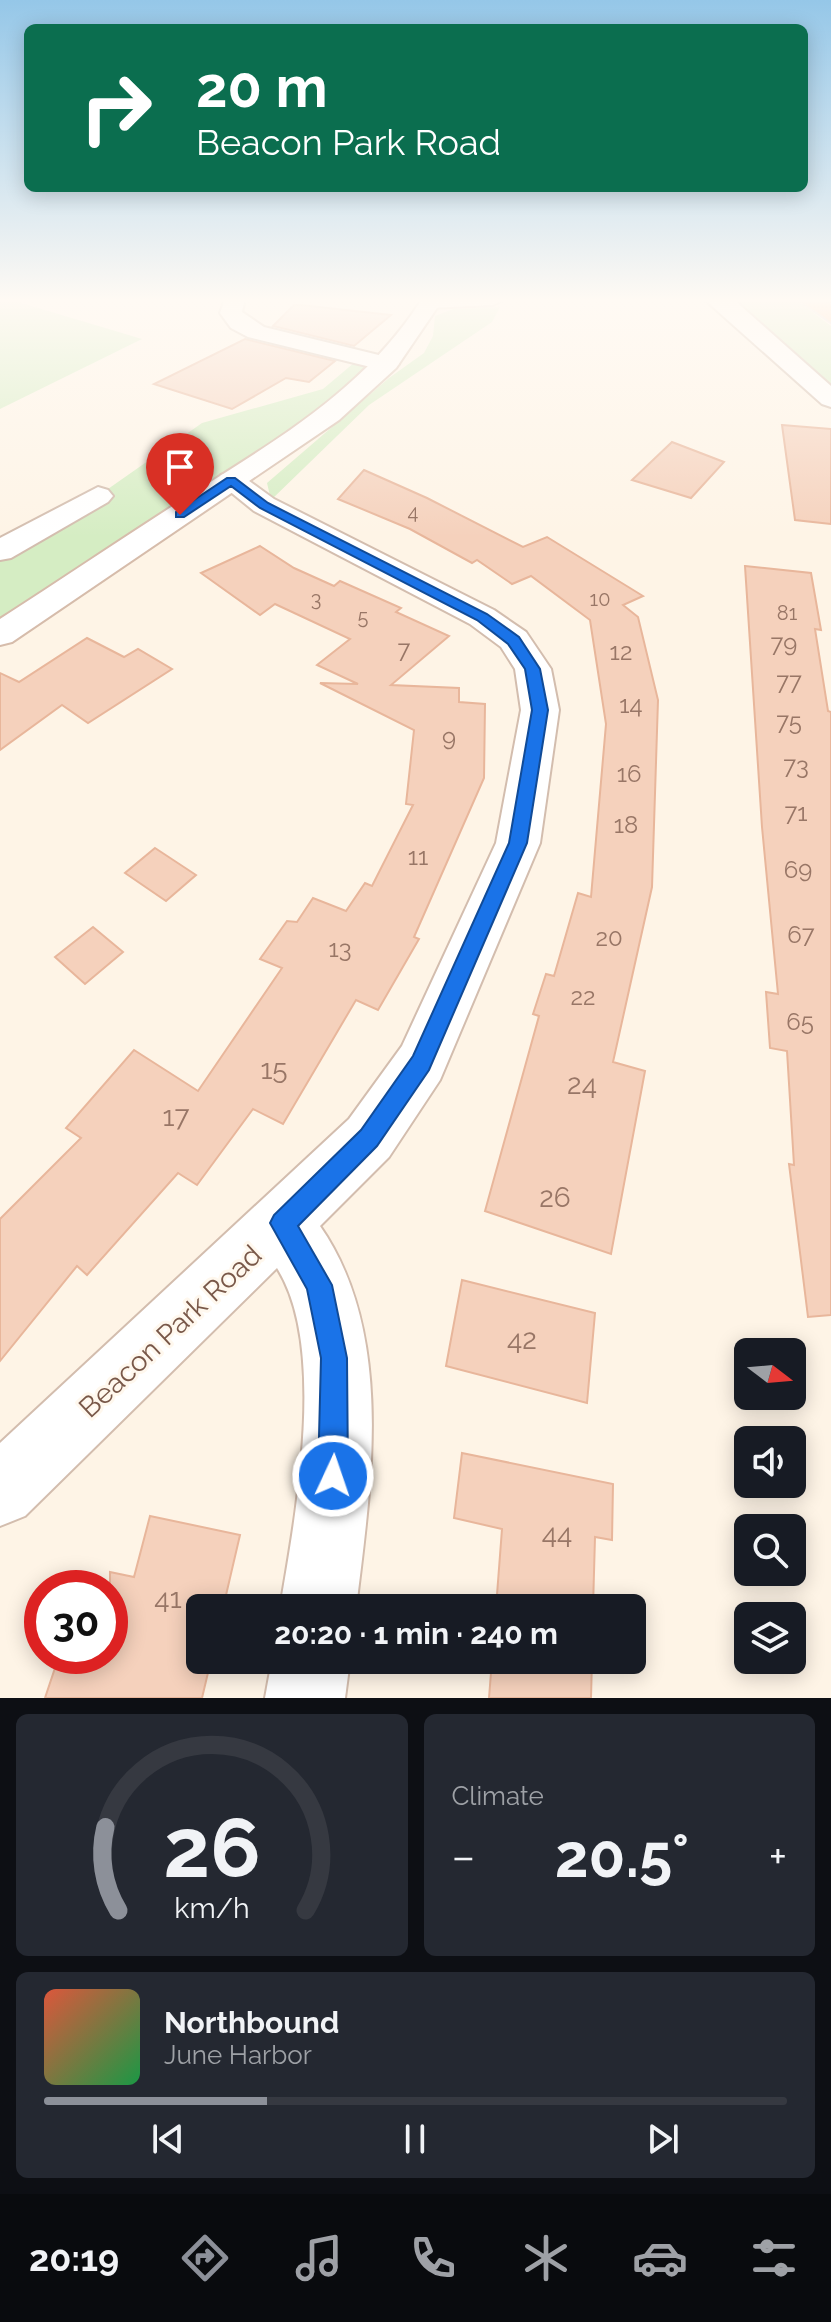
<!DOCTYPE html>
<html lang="en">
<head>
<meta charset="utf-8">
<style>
	body { margin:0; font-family:Raleway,sans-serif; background:#242831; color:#f1f3f6; height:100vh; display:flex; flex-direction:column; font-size:30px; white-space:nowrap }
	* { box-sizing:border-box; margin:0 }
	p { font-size:26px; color:#9ea1a6 }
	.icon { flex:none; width:44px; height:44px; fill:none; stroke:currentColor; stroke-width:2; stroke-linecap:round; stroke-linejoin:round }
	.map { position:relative; height:1698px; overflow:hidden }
	.side { display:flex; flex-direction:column; gap:16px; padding:16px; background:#0d0f14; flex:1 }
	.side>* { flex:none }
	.guide { position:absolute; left:24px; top:24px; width:784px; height:168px; border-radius:12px; box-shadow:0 4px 20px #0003; background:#0b6e4f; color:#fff; overflow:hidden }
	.needle { width:52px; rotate:106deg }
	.buttons { position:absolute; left:734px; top:1338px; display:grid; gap:16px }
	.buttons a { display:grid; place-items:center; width:72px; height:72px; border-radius:12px; background:#171b24; box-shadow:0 4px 20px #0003; font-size:40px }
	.speed { position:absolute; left:24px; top:1570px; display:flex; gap:16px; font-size:40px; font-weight:700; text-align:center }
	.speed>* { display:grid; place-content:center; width:104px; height:104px; border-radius:50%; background:#171b24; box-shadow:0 4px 20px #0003; line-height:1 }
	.speed .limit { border:12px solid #d22; background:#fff; color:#111 }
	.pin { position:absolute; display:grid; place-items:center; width:68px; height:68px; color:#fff; margin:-82px -34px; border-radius:50% 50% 50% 0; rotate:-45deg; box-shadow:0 0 8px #0007 }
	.pin .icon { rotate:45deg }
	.me { position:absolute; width:88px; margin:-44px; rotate:3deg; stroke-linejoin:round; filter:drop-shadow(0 0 6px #0008) }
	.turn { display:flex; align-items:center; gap:28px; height:168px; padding:0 40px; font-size:36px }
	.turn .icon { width:104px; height:104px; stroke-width:2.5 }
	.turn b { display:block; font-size:56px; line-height:68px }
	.big { font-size:60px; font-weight:700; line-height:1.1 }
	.side .tile { flex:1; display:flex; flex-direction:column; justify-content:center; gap:12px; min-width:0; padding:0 28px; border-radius:12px; background:#242831 }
	.side .dial { align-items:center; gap:0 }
	.dial svg { height:208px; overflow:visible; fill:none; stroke:#363941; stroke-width:7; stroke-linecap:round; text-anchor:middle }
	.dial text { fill:#f1f3f6; stroke:none }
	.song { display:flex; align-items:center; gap:24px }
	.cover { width:96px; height:96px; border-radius:12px; background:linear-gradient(135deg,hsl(10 70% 55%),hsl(140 70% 35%)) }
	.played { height:8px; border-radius:4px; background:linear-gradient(90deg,#8c9099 30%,#363941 30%) }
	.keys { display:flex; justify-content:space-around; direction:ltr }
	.heat { display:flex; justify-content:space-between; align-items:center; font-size:44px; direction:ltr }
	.side .tiles { flex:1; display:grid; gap:16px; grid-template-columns:1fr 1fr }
	.tile:last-child { grid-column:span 2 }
	.trip { position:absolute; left:186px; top:1594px; width:460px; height:80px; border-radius:12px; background:#171b24; box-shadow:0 4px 20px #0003; font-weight:700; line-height:80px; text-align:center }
	.tab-bar { display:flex; height:128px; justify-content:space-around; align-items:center; background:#090b0e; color:#9ea1a6 }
	.tab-bar .icon { width:56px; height:56px }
	.tab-bar .selected { color:#8c9099 }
	.tab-bar b { font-size:36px; color:#f1f3f6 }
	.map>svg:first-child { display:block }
	.green { fill:#d5edc3 }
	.building { fill:#f5d1bc; stroke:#e8b69b; stroke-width:2 }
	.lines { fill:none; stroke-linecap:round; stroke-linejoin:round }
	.minor-casing { stroke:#d3bdae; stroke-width:4 }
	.secondary-casing { stroke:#d6bcab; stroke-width:4 }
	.trunk-casing { stroke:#dcd4d0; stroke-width:4 }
	.minor { fill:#fff; fill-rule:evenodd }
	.secondary { fill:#fff; fill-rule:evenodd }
	.trunk { fill:#fdc39b; fill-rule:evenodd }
	.route { fill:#1a73e8; stroke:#114b97; stroke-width:2 }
	.labels { text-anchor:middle; stroke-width:6; stroke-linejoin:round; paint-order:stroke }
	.far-number-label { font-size:20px; fill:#987666 }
	.number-label { font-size:24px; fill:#987666 }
	.near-number-label { font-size:28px; fill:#987666 }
	.street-label { font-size:28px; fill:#795849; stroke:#fff8ee }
</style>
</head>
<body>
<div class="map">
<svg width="831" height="1698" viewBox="0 0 831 1698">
	<rect width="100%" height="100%" fill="#fef4e6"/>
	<g class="green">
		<polygon points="0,299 8,299 142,339 0,409"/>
		<polygon points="714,299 795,299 831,326 831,399 725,303"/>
		<polygon points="500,307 492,322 369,405 271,500 267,483 389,378 424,353 433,336 435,316 453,309"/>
		<polygon points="361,357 387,364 0,632 0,551 98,496 202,423 323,389"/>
	</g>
	<g class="building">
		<polygon points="294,305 301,305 391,315 354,346 273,326"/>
		<polygon points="245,339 335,361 309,382 286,378 232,409 154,384"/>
		<polygon points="782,425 831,429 831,524 795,520"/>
		<polygon points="672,442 724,462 691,498 632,480"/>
		<polygon points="364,470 427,498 523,547 547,537 643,596 623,605 638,617 658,700 652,887 613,1062 645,1071 611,1254 485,1211 539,1016 533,1014 546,974 554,976 578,893 591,897 606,724 590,620 531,576 512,584 477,560 472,563 410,529 338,499"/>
		<polygon points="260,546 294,568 334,586 340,581 401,608 396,612 449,636 391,685 459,688 459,702 485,704 484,778 414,937 419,939 378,1010 356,1000 283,1124 253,1109 197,1185 178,1173 87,1275 77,1266 0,1361 0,1219 81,1138 66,1128 134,1050 198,1091 282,968 260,959 287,921 297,922 313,898 346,911 365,883 372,886 413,805 406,804 414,730 320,683 358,684 317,665 350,639 275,604 260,615 201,573"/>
		<polygon points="745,566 811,573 821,630 815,629 828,711 831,712 831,1315 808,1317 789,1164 794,1165 787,1051 770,1048 766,992 778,994 762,827"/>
		<polygon points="87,638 124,657 138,649 172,669 88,723 62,705 0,750 0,673 19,682"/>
		<polygon points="155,848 196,875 166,901 125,873"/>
		<polygon points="93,927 123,952 85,984 55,957"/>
		<polygon points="462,1280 595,1313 587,1403 446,1366"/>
		<polygon points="462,1453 613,1484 612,1540 595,1537 593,1608 496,1608 502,1529 454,1518"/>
		<polygon points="150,1516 240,1535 223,1608 200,1608 200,1660 211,1660 202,1698 45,1698 59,1656 110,1656 110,1572 134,1577"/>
		<polygon points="492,1660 592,1660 591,1698 489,1698"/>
	</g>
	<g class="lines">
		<defs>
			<g id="minor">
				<polygon points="225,299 245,299 242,312 264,327 395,359 399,364 387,371 248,337 231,328 220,313"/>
				<polygon points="422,299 504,299 493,305 430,308 423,306"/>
				<polygon points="704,299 733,299 831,386 831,407 822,404"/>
				<path d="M231,472L241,475L274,499L494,610L526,632L551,669L559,710L540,843L440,1080L389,1157L320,1226C395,1334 371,1485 356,1608H280C295,1518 328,1348 277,1268L25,1516L0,1526V1443L349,1119L402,1046L496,843L521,710L515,669L501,647L470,624L254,511L217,481L221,475Z"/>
				<polygon points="98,487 108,490 113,496 108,502 11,558 0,560 0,538"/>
				<polygon points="272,1660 350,1660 345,1698 265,1698"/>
			</g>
			<path id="secondary" d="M422,299H443L396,368L339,420L12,642L0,645V619C64,578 127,535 190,495C278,439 365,389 422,299Z"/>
			<polygon id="trunk" points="798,299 822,299 831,305 831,322"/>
		</defs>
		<use href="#minor" class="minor-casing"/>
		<use href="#secondary" class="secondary-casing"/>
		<use href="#trunk" class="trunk-casing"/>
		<use href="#minor" class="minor"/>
		<use href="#secondary" class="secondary"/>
		<use href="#trunk" class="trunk"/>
	</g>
	<linearGradient id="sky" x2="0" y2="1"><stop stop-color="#95c7e8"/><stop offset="0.56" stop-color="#fffaf4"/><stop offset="1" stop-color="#fffaf4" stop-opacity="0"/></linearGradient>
	<rect width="831" height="537" fill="url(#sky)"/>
	<polygon class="route" points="227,478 235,478 268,503 487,614 519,637 540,669 548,710 527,843 429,1070 377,1146 298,1226 332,1285 347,1358 348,1476 343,1486 333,1491 323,1486 318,1476 321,1358 307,1289 270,1223 274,1215 361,1130 413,1056 509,843 532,710 525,669 508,644 477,620 260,508 231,486 184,517 176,517 176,512"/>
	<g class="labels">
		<g class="far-number-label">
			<text x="413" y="519">4</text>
			<text x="316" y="606">3</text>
			<text x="600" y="606">10</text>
			<text x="787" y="620">81</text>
			<text x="363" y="624">5</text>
		</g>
		<g class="number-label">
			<text x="784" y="652">79</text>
			<text x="404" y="658">7</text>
			<text x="621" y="660">12</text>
			<text x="789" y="690">77</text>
			<text x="631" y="713">14</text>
			<text x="789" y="730">75</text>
			<text x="449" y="746">9</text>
			<text x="796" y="774">73</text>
			<text x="629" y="782">16</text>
			<text x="796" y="821">71</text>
			<text x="626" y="833">18</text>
			<text x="418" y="865">11</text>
			<text x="798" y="878">69</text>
			<text x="801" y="943">67</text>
			<text x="609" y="946">20</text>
			<text x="340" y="957">13</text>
			<text x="583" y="1005">22</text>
			<text x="800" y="1030">65</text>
		</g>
		<g class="near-number-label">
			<text x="274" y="1079">15</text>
			<text x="582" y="1094">24</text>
			<text x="176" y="1126">17</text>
			<text x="555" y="1207">26</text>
			<text x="522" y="1349">42</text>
			<text x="557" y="1543">44</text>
			<text x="168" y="1608">41</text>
		</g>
		<g class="street-label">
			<text transform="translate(170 1331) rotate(-43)" y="10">Beacon Park Road</text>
		</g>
	</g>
</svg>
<div class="buttons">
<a><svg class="needle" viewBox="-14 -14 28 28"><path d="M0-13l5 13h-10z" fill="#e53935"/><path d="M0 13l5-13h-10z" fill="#9ea1a6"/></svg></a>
<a><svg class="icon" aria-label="sound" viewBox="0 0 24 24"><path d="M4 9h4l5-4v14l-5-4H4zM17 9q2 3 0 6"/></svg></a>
<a><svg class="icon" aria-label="search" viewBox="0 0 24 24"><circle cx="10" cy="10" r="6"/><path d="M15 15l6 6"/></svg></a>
<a><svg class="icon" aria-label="layers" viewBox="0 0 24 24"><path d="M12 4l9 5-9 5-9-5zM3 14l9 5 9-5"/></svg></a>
</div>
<div class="speed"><div class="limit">30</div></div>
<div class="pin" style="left:180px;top:515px;background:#d93025"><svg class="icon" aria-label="arrive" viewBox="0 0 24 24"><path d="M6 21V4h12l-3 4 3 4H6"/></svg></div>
<svg class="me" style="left:333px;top:1476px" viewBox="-20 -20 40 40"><circle r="17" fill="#1a73e8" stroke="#fff" stroke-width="3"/><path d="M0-11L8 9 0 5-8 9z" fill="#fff"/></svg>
<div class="trip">20:20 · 1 min · 240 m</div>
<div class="guide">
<div class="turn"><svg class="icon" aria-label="right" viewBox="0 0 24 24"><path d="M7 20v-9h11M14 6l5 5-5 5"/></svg><div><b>20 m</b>Beacon Park Road</div></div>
</div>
</div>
<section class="side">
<div class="tiles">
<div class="tile dial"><svg viewBox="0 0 100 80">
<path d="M14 69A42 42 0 1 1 86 69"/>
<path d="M14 69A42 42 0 0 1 9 37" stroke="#8c9099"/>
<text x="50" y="56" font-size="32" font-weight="700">26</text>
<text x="50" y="72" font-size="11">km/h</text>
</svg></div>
<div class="tile"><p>Climate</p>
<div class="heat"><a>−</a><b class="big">20.5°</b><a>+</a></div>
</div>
<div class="tile">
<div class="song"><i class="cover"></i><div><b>Northbound</b><p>June Harbor</p></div></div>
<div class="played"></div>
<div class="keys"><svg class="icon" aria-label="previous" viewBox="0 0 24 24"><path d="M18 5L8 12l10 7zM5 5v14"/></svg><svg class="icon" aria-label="pause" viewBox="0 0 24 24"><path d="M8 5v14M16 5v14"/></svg><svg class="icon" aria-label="next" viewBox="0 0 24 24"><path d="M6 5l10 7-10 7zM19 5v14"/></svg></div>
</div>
</div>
</section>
<nav class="tab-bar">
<b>20:19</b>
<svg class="icon selected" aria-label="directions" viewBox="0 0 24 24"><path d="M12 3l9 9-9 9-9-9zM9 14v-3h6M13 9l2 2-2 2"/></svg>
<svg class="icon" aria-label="music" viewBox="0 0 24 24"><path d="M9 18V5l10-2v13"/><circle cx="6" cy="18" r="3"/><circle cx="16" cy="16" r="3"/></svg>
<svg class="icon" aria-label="phone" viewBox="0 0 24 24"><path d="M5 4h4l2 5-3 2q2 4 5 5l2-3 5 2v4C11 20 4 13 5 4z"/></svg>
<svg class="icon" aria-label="climate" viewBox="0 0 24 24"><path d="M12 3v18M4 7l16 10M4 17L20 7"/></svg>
<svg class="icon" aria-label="car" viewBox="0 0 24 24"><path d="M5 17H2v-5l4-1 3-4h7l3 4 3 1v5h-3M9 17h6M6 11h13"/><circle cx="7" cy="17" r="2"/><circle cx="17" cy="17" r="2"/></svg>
<svg class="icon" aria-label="filters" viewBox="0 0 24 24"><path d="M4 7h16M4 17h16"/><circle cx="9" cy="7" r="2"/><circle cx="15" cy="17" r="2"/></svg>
</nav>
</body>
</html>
